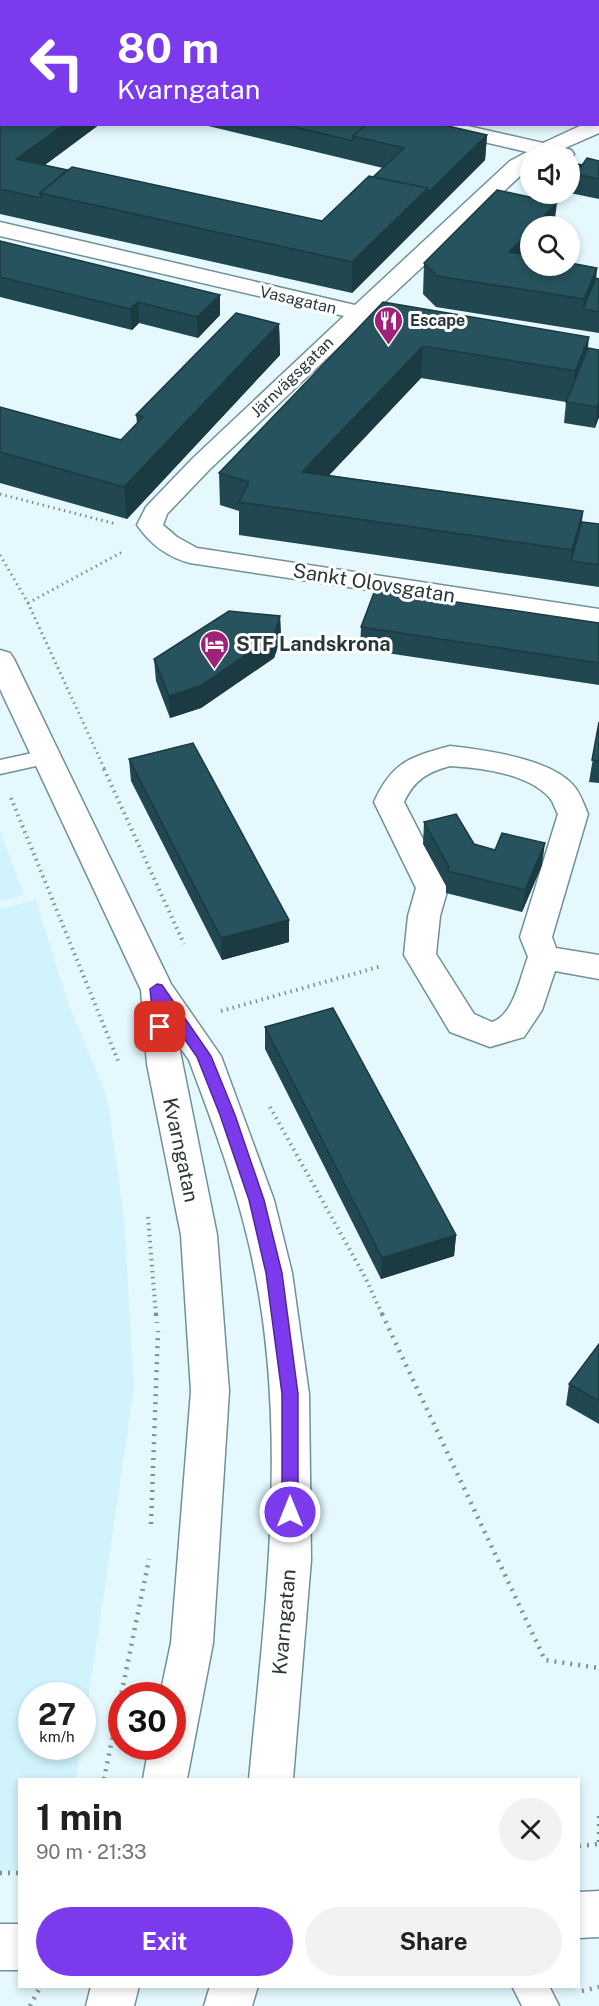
<!DOCTYPE html>
<html lang="en">
<head>
<meta charset="utf-8">
<style>
  :root { --surface:#fff; --page:#f2f2f2; --text:#202124; --muted:#757577; --accent:#7c3aed }
  body { margin:0; font-family:"Public Sans",sans-serif; background:var(--page); color:var(--text); height:100vh; display:flex; flex-direction:column; font-size:22px; white-space:nowrap }
  * { box-sizing:border-box; margin:0 }
  p { font-size:20px; color:var(--muted) }
  .icon { flex:none; width:33px; height:33px; fill:none; stroke:currentColor; stroke-width:2; stroke-linecap:round; stroke-linejoin:round }
  .map { position:relative; flex:1; overflow:hidden }
  .side { position:absolute; left:18px; top:1778px; width:562px; height:210px; display:flex; flex-direction:column; background:var(--surface); border-radius:0px; box-shadow:0 3px 9px #0003 }
  .side>* { flex:none }
  .top-card { position:absolute; left:0px; top:0px; width:600px; height:126px; box-shadow:0 3px 9px #0003; background:#7c3aed; color:#fff; overflow:hidden }
  .tools { position:absolute; left:520px; top:144px; display:grid; gap:12px }
  .tools a { display:grid; place-items:center; width:60px; height:60px; border-radius:50%; background:var(--surface); box-shadow:0 3px 9px #0003; font-size:30px }
  .speed { position:absolute; left:18px; top:1682px; display:flex; gap:12px; font-size:30px; font-weight:700; text-align:center }
  .speed>* { display:grid; place-content:center; width:78px; height:78px; border-radius:50%; background:var(--surface); box-shadow:0 3px 9px #0003; line-height:1 }
  .speed small { font-size:15px; font-weight:400 }
  .speed .limit { border:9px solid #d22; background:#fff; color:#111 }
  .pin { position:absolute; display:grid; place-items:center; width:51px; height:51px; color:#fff; margin:-26px; border-radius:12px; box-shadow:0 3px 9px #0006 }
  .me { position:absolute; width:66px; margin:-33px; rotate:0deg; stroke-linejoin:round; filter:drop-shadow(0 0 4px #0008) }
  .turn { display:flex; align-items:center; gap:21px; height:126px; padding:0 18px; font-size:27px }
  .turn .icon { width:78px; height:78px; stroke-width:2.5 }
  .turn b { display:block; font-size:42px; line-height:51px }
  .round { display:grid; place-items:center; flex:none; width:63px; height:63px; border-radius:32px; background:var(--page) }
  .summary { display:flex; align-items:center; justify-content:space-between; height:102px; padding:0 18px }
  h1 { font-size:36px; font-weight:700; line-height:45px }
  .cta { display:flex; gap:12px; margin-top:auto; padding:12px 18px }
  .cta a { flex:1; height:69px; border-radius:36px; background:var(--accent); color:#fff; font-size:24px; font-weight:700; line-height:69px; text-align:center }
  .cta a+a { background:var(--page); color:var(--text) }
  .map>svg:first-child { display:block }
  .built { fill:#d1f3fc }
  .lines { fill:none; stroke-linecap:round; stroke-linejoin:round }
  .stream { fill:#47b4cb; fill-rule:evenodd }
  .service-casing { stroke:#719198; stroke-width:3 }
  .minor-casing { stroke:#719198; stroke-width:3 }
  .path-far3 { stroke:#7f9094; stroke-width:2; stroke-dasharray:1 3; stroke-linecap:butt }
  .path-far2 { stroke:#7f9094; stroke-width:3; stroke-dasharray:1.5 4; stroke-linecap:butt }
  .path-far1 { stroke:#7f9094; stroke-width:4; stroke-dasharray:1.5 4.5; stroke-linecap:butt }
  .path { stroke:#7f9094; stroke-width:4.5; stroke-dasharray:2 6; stroke-linecap:butt }
  .service { fill:#fff; fill-rule:evenodd }
  .minor { fill:#fff; fill-rule:evenodd }
  .wall { fill:#214750 }
  .shaded-wall { fill:#1b3a41 }
  .building { fill:#26535d; stroke:#1b3a41; stroke-width:1.5 }
  .route { fill:#7c3aed; stroke:#51269a; stroke-width:1.5 }
  .labels { text-anchor:middle; dominant-baseline:central; stroke-width:6; stroke-linejoin:round; paint-order:stroke }
  .far-street-label { font-size:16px; fill:#29373a; stroke:#fff }
  .far-poi-label { font-size:16px; font-weight:bold; fill:#29373a; stroke:#fff; text-anchor:start }
  .street-label { font-size:20px; fill:#29373a; stroke:#fff }
  .poi-label { font-size:20px; font-weight:bold; fill:#29373a; stroke:#fff; text-anchor:start }
</style>
</head>
<body>
<div class="map">
<svg width="599" height="2006" viewBox="0 0 599 2006">
  <rect width="100%" height="100%" fill="#e4f8fd"/>
  <path class="built" d="M0,831L24,895L0,901Z
    M36,900L68,1003L107,1097L124,1216L134,1388L83,1735L82,1695H32V1746H81L76,1779H20L19,1871H0V909Z"/>
  <g class="lines">
    <path class="stream" d="M351,0H359V2H351Z"/>
    <defs>
      <path id="service" d="M46,750L54,752L57,757L54,762L0,774V760Z
        M512,1986H549L559,2006H522Z"/>
      <path id="minor" d="M151,0H170L150,2Z
        M0,22H2V34H0Z
        M0,106H2L0,119Z
        M599,119V133L565,148L571,150L574,154L571,158L570,154H531V166L376,310L383,312L387,317L383,322L375,324L365,322L210,469L167,514L163,525L177,537L197,548L599,609V625L190,563C167,557 150,544 137,525L146,507L192,459L344,316L0,236V222L355,305L510,161L527,152L423,128L420,124H459L543,143L584,124H598Z
        M0,650L10,653L14,659L171,984L221,1056L274,1200L292,1273L309,1394L311,1560L293,1779H249C265,1611 288,1439 255,1272C241,1199 215,1129 189,1060L179,1046L217,1235L229,1391L213,1643L187,1779H143L149,1746H172V1695H160L171,1643L191,1391L181,1235L147,1064L141,990L0,689Z
        M450,746C484,750 549,758 573,785C580,792 584,805 588,814L552,937L556,948L599,955V979L555,971L542,1010L524,1037L490,1047L450,1032L404,955L408,916L416,888L374,802C392,762 410,757 450,746ZM450,766C480,768 527,773 549,797C553,801 555,809 558,814L520,937L528,957C520,977 514,1015 492,1022L474,1014L436,954L440,916L448,888L404,802C414,780 428,772 450,766Z
        M599,1891V1937L579,1938V1892Z
        M0,1924H20V1970H0Z
        M91,1986H139L134,2006H86Z
        M210,1986H258L252,2006H204Z"/>
    </defs>
    <use href="#service" class="service-casing"/>
    <use href="#minor" class="minor-casing"/>
    <path class="path-far3" d="M309,2L312,0
      M395,2L398,0
      M539,2L547,0"/>
    <path class="path-far2" d="M0,494L116,524
      M0,555L28,603L105,770
      M28,603L124,551"/>
    <path class="path-far1" d="M104,769L184,944
      M11,798L119,1063
      M221,1011L382,966
      M270,1107L365,1277L383,1316
      M148,1217L156,1316"/>
    <path class="path" d="M156,1314L157,1323
      M382,1314L545,1660L599,1668
      M151,1524L158,1331
      M104,1779L149,1559
      M599,1816V1848
      M579,1846L598,1844
      M0,1873H20
      M582,1991L599,1987
      M30,2006L39,1989"/>
    <use href="#service" class="service"/>
    <use href="#minor" class="minor"/>
  </g>
  <path class="wall" d="M0,0H123L121,2H2V9H0Z
    M0,123L2,124H100L45,165L322,221L383,168L200,124H439L487,135L485,160L352,293L0,214Z
    M599,161V199L570,193V162L582,165Z
    M531,226V266L597,268L596,278L599,279V333L436,307L423,294L424,263Z
    M0,241L220,315L198,338L139,323L132,330L0,297Z
    M383,302L588,348L599,417L595,428L564,423L566,402L421,378L329,475L583,511L582,522L599,524V587L239,535V511L220,505L219,473Z
    M279,324L280,355L127,519L0,483V407L121,440L137,423L136,415Z
    M280,616L281,638L274,658L201,708L170,718L156,681L154,659Z
    M599,623V685L360,649L361,627Z
    M599,722V783L589,782Z
    M129,759L289,920V942L222,960L131,781Z
    M424,822L474,844L542,865L522,912L446,893V886L423,844Z
    M265,1027L456,1235L454,1256L381,1279L265,1049Z
    M599,1344V1424L566,1405L569,1384Z"/>
  <path class="shaded-wall" d="M93,0H123L121,2H90Z
    M240,0H270L269,2H238Z
    M2,62V82L0,83V63Z
    M65,124H100L19,184L16,159Z
    M487,135L485,160L352,293V262L428,188Z
    M557,203L554,226H534Z
    M531,230V257L509,252Z
    M597,268L594,299L583,309L584,299Z
    M220,295V315L198,338L197,317Z
    M138,302L139,323L132,330L130,309Z
    M279,324L280,355L127,519L124,487Z
    M589,337L586,369L572,403L575,371Z
    M423,346L421,378L302,504V472Z
    M599,402V417L595,428L597,407Z
    M583,511L579,543L571,561L572,550Z
    M280,616L281,638L274,658L201,708L170,718L169,696Z
    M545,843L542,865L522,912L525,890Z
    M289,920V942L222,960L221,938Z
    M456,1235L454,1256L381,1279L382,1258Z"/>
  <path class="building" d="M41,0H93L90,2H47Z
    M173,0H240L238,2H171Z
    M0,28L2,29V62L0,63Z
    M598,44H599L598,79Z
    M2,122V124H65L16,159L67,170L40,193L41,198L0,189V123Z
    M282,124H367L353,136V141Z
    M367,124H439L487,135L428,193V188L373,177L404,148L353,136Z
    M587,158L599,161V179L576,174Z
    M570,162L582,165L576,174L575,182L570,181Z
    M72,167L322,221L369,176L428,188L352,262L40,193Z
    M497,190L557,203L534,226H531V230L509,252L531,256V266H570V263L597,268L584,299L437,276L424,263Z
    M0,241L220,295L197,317L138,302L130,309L0,277Z
    M596,278L599,279V312L583,309Z
    M383,302L589,337L575,371L423,346L302,472L583,511L572,550L239,502L249,482L219,473Z
    M236,313L279,324L124,487L0,452V407L121,440L143,417L136,415Z
    M588,348L599,350V402L597,407L566,402Z
    M582,522L599,524V565L571,561Z
    M375,590L599,623V663L361,627Z
    M229,611L280,616L274,636L200,686L169,696L154,659Z
    M599,722V761L592,760Z
    M193,743L289,920L221,938L129,759Z
    M456,814L474,844L495,850L502,833L545,843L525,890L447,871L449,867L424,822Z
    M333,1008L456,1235L382,1258L265,1027Z
    M599,1344V1401L569,1384Z"/>
  <path class="route" d="M157,984L162,985L211,1056L235,1115L264,1200L282,1273L298,1394V1512L296,1518L290,1520L284,1518L282,1512V1394L266,1273L249,1200L220,1115L197,1057L166,1012L167,1027L165,1030L160,1032L154,1027L150,989Z"/>
  <defs>
    <symbol id="restaurant-pin" viewBox="-11 -11 22 30"><path d="M0 17L-7.5 6A9.5 9.5 0 1 1 7.5 6Z" fill="#9e2278" stroke="#fff"/><path d="M-5-6h1v4h1v-4h1v4h1v-4h1v5L-1.5 .5V6h-2V.5L-5-1ZM5-6V6H3V1.5H1.5Q1.5-4 5-6Z" fill="#fff"/></symbol>
    <symbol id="hotel-pin" viewBox="-11 -11 22 30"><path d="M0 17L-7.5 6A9.5 9.5 0 1 1 7.5 6Z" fill="#9e2278" stroke="#fff"/><path d="M-6-4.5h1.5V1H6V5H4.5V3h-9V5H-6ZM-4 0a1.8 1.8 0 1 1 3.6 0ZM.5 0V-2.5h3Q6-2.5 6 0Z" fill="#fff"/></symbol>
  </defs>
  <g fill-rule="evenodd">
    <use href="#restaurant-pin" x="372" y="304" width="33" height="45"/>
    <use href="#hotel-pin" x="198" y="628" width="33" height="45"/>
  </g>
  <g class="labels">
    <g class="far-street-label">
      <text transform="translate(298 300) rotate(13)">Vasagatan</text>
      <text transform="translate(292 377) rotate(-44)">Järnvägsgatan</text>
    </g>
    <g class="far-poi-label">
      <text x="410" y="320">Escape</text>
    </g>
    <g class="street-label">
      <text transform="translate(374 583) rotate(9)">Sankt Olovsgatan</text>
      <text transform="translate(181 1150) rotate(78)">Kvarngatan</text>
      <text transform="translate(284 1622) rotate(-85)">Kvarngatan</text>
    </g>
    <g class="poi-label">
      <text x="236" y="644">STF Landskrona</text>
    </g>
  </g>
</svg>
<div class="tools">
<a><svg class="icon" aria-label="sound" viewBox="0 0 24 24"><path d="M4 9h4l5-4v14l-5-4H4zM17 9q2 3 0 6"/></svg></a>
<a><svg class="icon" aria-label="search" viewBox="0 0 24 24"><circle cx="10" cy="10" r="6"/><path d="M15 15l6 6"/></svg></a>
</div>
<div class="speed"><div>27<small>km/h</small></div><div class="limit">30</div></div>
<div class="pin" style="left:160px;top:1027px;background:#d93025"><svg class="icon" aria-label="arrive" viewBox="0 0 24 24"><path d="M6 21V4h12l-3 4 3 4H6"/></svg></div>
<svg class="me" style="left:290px;top:1512px" viewBox="-20 -20 40 40"><circle r="17" fill="#7c3aed" stroke="#fff" stroke-width="3"/><path d="M0-11L8 9 0 5-8 9z" fill="#fff"/></svg>
<div class="top-card">
<div class="turn"><svg class="icon" aria-label="left" viewBox="0 0 24 24"><path d="M17 20v-9H6M10 6l-5 5 5 5"/></svg><div><b>80 m</b>Kvarngatan</div></div>
</div>
<section class="side">
<div class="summary"><div><h1>1 min</h1><p>90 m · 21:33</p></div><a class="round"><svg class="icon" aria-label="close" viewBox="0 0 24 24"><path d="M6 6l12 12M18 6L6 18"/></svg></a></div>
<div class="cta"><a>Exit</a><a>Share</a></div>
</section>
</div>
</body>
</html>
